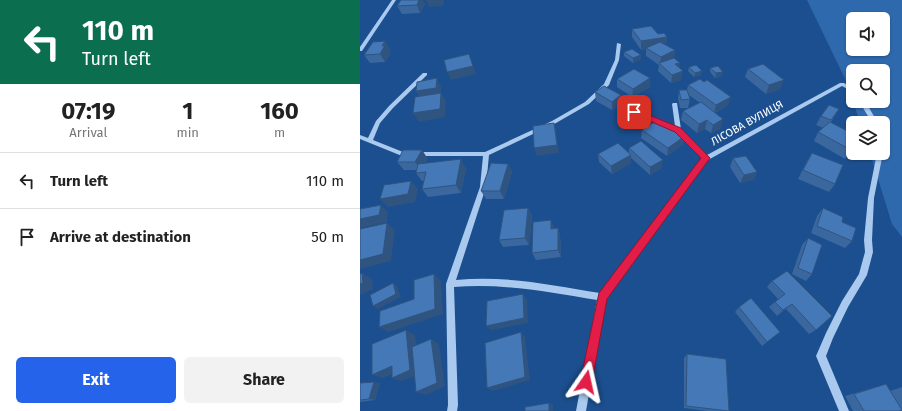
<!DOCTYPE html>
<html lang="en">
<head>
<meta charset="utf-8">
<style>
  :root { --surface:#fff; --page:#f2f2f2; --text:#222; --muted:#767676; --line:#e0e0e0; --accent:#2563eb }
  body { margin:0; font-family:"Fira Sans",sans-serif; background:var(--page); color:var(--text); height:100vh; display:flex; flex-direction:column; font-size:15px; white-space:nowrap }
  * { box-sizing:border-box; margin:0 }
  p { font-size:13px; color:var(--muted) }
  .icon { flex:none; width:22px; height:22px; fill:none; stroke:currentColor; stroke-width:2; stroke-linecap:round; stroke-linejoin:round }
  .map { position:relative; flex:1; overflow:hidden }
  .drawer { display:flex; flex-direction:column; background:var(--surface); width:360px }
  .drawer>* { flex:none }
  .hud { background:#0b6e4f; color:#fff; overflow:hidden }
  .fabs { position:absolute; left:486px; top:12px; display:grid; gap:8px }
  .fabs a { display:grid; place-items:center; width:44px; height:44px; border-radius:6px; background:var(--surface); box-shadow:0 1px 3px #0004; font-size:20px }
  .pin { position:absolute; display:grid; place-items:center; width:34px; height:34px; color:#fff; margin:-17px; border-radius:8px; box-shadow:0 2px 6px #0006 }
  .me { position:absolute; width:44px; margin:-22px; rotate:11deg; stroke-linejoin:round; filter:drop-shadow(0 0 3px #0008) }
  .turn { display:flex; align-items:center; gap:14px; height:84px; padding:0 16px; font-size:18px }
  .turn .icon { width:52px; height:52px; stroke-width:2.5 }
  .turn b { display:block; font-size:28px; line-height:34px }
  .eta { display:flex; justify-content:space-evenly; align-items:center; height:68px; text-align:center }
  .eta b { font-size:24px; font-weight:700; line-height:28px }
  .button { display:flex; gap:8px; margin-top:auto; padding:8px 16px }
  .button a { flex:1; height:46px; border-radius:6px; background:var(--accent); color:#fff; font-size:16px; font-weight:700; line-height:46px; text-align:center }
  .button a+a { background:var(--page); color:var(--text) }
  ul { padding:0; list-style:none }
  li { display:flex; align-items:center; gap:12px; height:56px; padding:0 16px; border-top:1px solid var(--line) }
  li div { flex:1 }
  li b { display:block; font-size:15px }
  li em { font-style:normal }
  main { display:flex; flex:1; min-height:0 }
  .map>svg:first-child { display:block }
  .green { fill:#2e69ad; fill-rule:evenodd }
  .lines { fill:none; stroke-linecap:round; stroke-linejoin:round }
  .minor { fill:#a9c9ee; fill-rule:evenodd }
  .wall { fill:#3a679d }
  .shaded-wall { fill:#305480 }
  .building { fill:#4478b7; stroke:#305480 }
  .route { fill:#e11d48; stroke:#92132f }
  .labels { text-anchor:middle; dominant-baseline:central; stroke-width:3; stroke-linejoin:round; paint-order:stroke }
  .street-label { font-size:11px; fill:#fff; stroke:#1b4f8f }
</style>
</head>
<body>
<main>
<section class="drawer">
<div class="hud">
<div class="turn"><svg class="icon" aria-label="left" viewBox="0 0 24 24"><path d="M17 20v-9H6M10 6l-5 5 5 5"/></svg><div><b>110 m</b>Turn left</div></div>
</div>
<div class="eta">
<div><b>07:19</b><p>Arrival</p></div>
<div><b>1</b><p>min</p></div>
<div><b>160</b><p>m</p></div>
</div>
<ul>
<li><svg class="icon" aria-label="left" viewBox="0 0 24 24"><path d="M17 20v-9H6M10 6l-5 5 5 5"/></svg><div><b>Turn left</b></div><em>110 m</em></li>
<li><svg class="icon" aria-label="arrive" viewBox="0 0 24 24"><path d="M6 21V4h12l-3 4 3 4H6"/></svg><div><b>Arrive at destination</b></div><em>50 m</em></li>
</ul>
<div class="button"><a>Exit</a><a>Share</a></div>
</section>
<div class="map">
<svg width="542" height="411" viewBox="0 0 542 411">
  <rect width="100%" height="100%" fill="#1b4f8f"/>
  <path class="green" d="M447,0H542V237L532,224L510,153H523V123H500L493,101H523V71H493V100L489,87ZM493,19H523V49H493Z"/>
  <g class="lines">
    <path class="minor" d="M32,0H36L2,51H0V47Z
      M257,43L261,44L259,60L249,85L229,104L196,123L129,155L126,187L96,280C144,275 192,285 240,293L342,158L316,131L272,113V111H276L315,126L312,104L313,103H317L321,129L347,155L480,83H484L493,88V92L482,86L348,160L246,299L226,411H216L237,300C190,292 143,283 94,287L98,405L97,411H87L88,405L86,284L120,187L123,156H42L0,139V135L8,138L16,121L29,106L63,73H67V75L33,108L20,123L13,140L43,152H125L192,121L225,102L244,84L255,60Z
      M499,101H505L518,123H512Z
      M517,153H523L514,198L512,240L513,252L507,275L488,307L473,338L466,356L489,411H479L456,356L466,333L482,301L499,274L505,252L504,240L508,198Z"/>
  </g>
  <path class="wall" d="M65,4L60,13L42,14L37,6Z
    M272,29L307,37L306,45L315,50L314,58L319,68L321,80L311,83L298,71L299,65L286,56V49L281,50L272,37Z
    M25,41L30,50L29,51L30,54L25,62L10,63L4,55Z
    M264,52L281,55V59L273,63L264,56Z
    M329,67L341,75L334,77L328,71Z
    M350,68L362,76L355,78L350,72Z
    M388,69L420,89L406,94L385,77Z
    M257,79L290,87L272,97L257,87Z
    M328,85L368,105L355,113L361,128L351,133L345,129L337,133L321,120L323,111L340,103L329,95L330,99L328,108H320L318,98L319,90H327Z
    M235,92L261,104L252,110L236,101Z
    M479,109L471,122L493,151L485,159L454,141L458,132L463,128L456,125L461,116Z
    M282,130L323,144L307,156L281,138Z
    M269,148L302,168L290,175L271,158V163L252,174L239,162L238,154L269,153Z
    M62,150L67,158L65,164L106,168L101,193L68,197L62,189L64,181H62L56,173V170H44L37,162Z
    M452,153L475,184L469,192L438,179L447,161Z
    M373,158L397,172L393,180L380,183L370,167Z
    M148,164L152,172L144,199H126L121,191Z
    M168,208L172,216L169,245L143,247L139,240Z
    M463,208L482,222L492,241L485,248L451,233L457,216Z
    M194,227V229L198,228L200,235L201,257L176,260L172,253Z
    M448,238L452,274L446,281L432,274L442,245Z
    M427,271L456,330L449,334L426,309L417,316L409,307L418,299L407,287L412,281Z
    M379,307L420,332L402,346L375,312Z
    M327,354L369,411H348L324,408V358Z
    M0,383H20L15,400L0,402Z
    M526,384L530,391L542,387V411H493L485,396Z"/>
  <path class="shaded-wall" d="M59,0H63L65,4L60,13L57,5Z
    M66,0H84V2L83,6L69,7Z
    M307,37L306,45L281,50V41Z
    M25,41L30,50L29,51L30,54L25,62L20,54L22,46Z
    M315,50L314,59L300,64L301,57Z
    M109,54L116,74L91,80L87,72Z
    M281,55V59L273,63V58Z
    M320,63L319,71L315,64Z
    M323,71L321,80L311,83L312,75Z
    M342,71L341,75L334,77L335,73Z
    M363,72L362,76L355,78L356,73Z
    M77,78L81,87V93L86,101L85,117L59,122L53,113L61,100L56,91Z
    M290,78V87L272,97L273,89Z
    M424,80L420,89L406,94L409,85Z
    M261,95V104L252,110V102Z
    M371,97L368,105L354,113L356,105Z
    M363,119L361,128L351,133L353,125Z
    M347,120L345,129L337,133L339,124Z
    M194,123L196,132L199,153L177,156L174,148Z
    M325,136L323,144L307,156L308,148Z
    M493,149V151L485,159L491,150Z
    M62,150L67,158L62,170L55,162Z
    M271,155V163L252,174L251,166Z
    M101,159L106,168L101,193L96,185Z
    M303,160L302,168L290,175V167Z
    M148,164L152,172L144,199L140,191Z
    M397,172L393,180L380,183L384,175Z
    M51,181L58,189L55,202L28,207L20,199Z
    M21,205L28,212L27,222L0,228V219Z
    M168,208L172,216L169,245L165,238Z
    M191,220L194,227V236L191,229Z
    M27,223L35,230L31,261L0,269V260Z
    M198,228L200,235L201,257L198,250Z
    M2,273L12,279L13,289L0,295V284Z
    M74,274L81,281L83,314L29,332L19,327L75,309Z
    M33,283L37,286L41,297L18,309L13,306Z
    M163,294L167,300L168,323L131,330L126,326Z
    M432,304L426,309L417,316L423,310Z
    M46,330L55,335L59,374L42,381L32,378Z
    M161,332L165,337L170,380L133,391L127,388Z
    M71,339L79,344L85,386L66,395L56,392Z
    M32,366L42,370L23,378L12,375Z
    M14,382L20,383L15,400L9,399Z
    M189,403L193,405V411H189Z"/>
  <path class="building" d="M41,0H59L57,5L37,6Z
    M291,26L298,34L304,33L307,37L281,41L272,29Z
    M25,41L22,46L25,45L20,54L4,55L13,42Z
    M300,42L315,50L301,57L286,48Z
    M272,49L281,55L273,58L264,52Z
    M109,54L113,66L87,72L84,60Z
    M314,58L320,63L315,64L323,71L312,75L299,63Z
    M403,64L424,80L409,85L388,69Z
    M336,65L342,71L335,73L329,67Z
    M358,66L363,72L356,73L350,68Z
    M274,69L290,78L273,89L257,79Z
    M77,78L76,88L56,91L57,82Z
    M340,79L344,82L347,80L371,97L356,105L328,85Z
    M244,86L261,95L252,102L235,92Z
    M319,90H327L330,99L321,100Z
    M81,93L80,109L53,113L55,97Z
    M341,102L363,119L353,125L347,120L339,124L323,111Z
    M469,105L479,109L471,120L461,116Z
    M299,119L325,136L308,148L282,130Z
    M470,122L493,134V149L491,150L458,132Z
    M194,123L197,145L174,148L173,126Z
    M281,141L303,160L290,167L269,148Z
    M258,143L271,155L251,166L238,154Z
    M43,150H62L55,162H37Z
    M452,153L483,165L475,184L443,170Z
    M386,156L397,172L384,175L373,158Z
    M101,159L96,185L62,189L66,172L56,173L58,164Z
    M131,163L148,164L140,191H121Z
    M51,181L48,194L20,199L24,185Z
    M21,205L19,215L0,219V209Z
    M168,208L165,238L139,240L144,210Z
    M463,208L483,217L482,222L496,228L492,241L457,226Z
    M191,220V229L198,228V250L172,253L173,222Z
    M27,223L23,254L0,260V229Z
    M448,238L462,245L452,274L438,268Z
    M427,271L472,316L456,330L432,304L423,310L415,302L425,294L412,281Z
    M2,273L3,283L0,284V274Z
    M74,274L75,309L19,327L20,311L54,299V280Z
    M33,283L36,294L13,306L10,295Z
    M163,294L164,318L126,326L127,301Z
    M391,298L420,332L407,342L379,307Z
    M46,330L50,370L32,378V366L12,375V344Z
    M161,332L165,377L127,388L125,343Z
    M71,339L77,383L56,392L52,347Z
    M327,354L366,359L369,411L326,406Z
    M14,382L9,399L0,400V383Z
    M526,384L542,410L539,411H504L494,394Z
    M189,403V411H165V407Z"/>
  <path class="route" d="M274,109L321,128L350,158L247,299L232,382L230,387L226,389L222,387L220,382L239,293L341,158L315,132L271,113V110Z"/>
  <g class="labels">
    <g class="street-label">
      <text transform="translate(387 123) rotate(-29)">ЛІСОВА ВУЛИЦЯ</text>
    </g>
  </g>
</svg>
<div class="fabs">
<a><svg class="icon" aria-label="sound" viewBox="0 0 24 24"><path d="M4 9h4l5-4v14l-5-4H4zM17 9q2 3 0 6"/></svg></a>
<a><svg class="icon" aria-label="search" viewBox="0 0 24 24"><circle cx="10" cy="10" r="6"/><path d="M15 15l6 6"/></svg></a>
<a><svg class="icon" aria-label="layers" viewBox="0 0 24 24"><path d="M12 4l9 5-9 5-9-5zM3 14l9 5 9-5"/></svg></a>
</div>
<div class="pin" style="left:274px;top:112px;background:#d93025"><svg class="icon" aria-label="arrive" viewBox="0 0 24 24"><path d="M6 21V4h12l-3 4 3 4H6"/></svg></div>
<svg class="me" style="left:226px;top:382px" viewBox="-20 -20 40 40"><path d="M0-17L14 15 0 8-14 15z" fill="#e11d48" stroke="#fff" stroke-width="4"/></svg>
</div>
</main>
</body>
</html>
